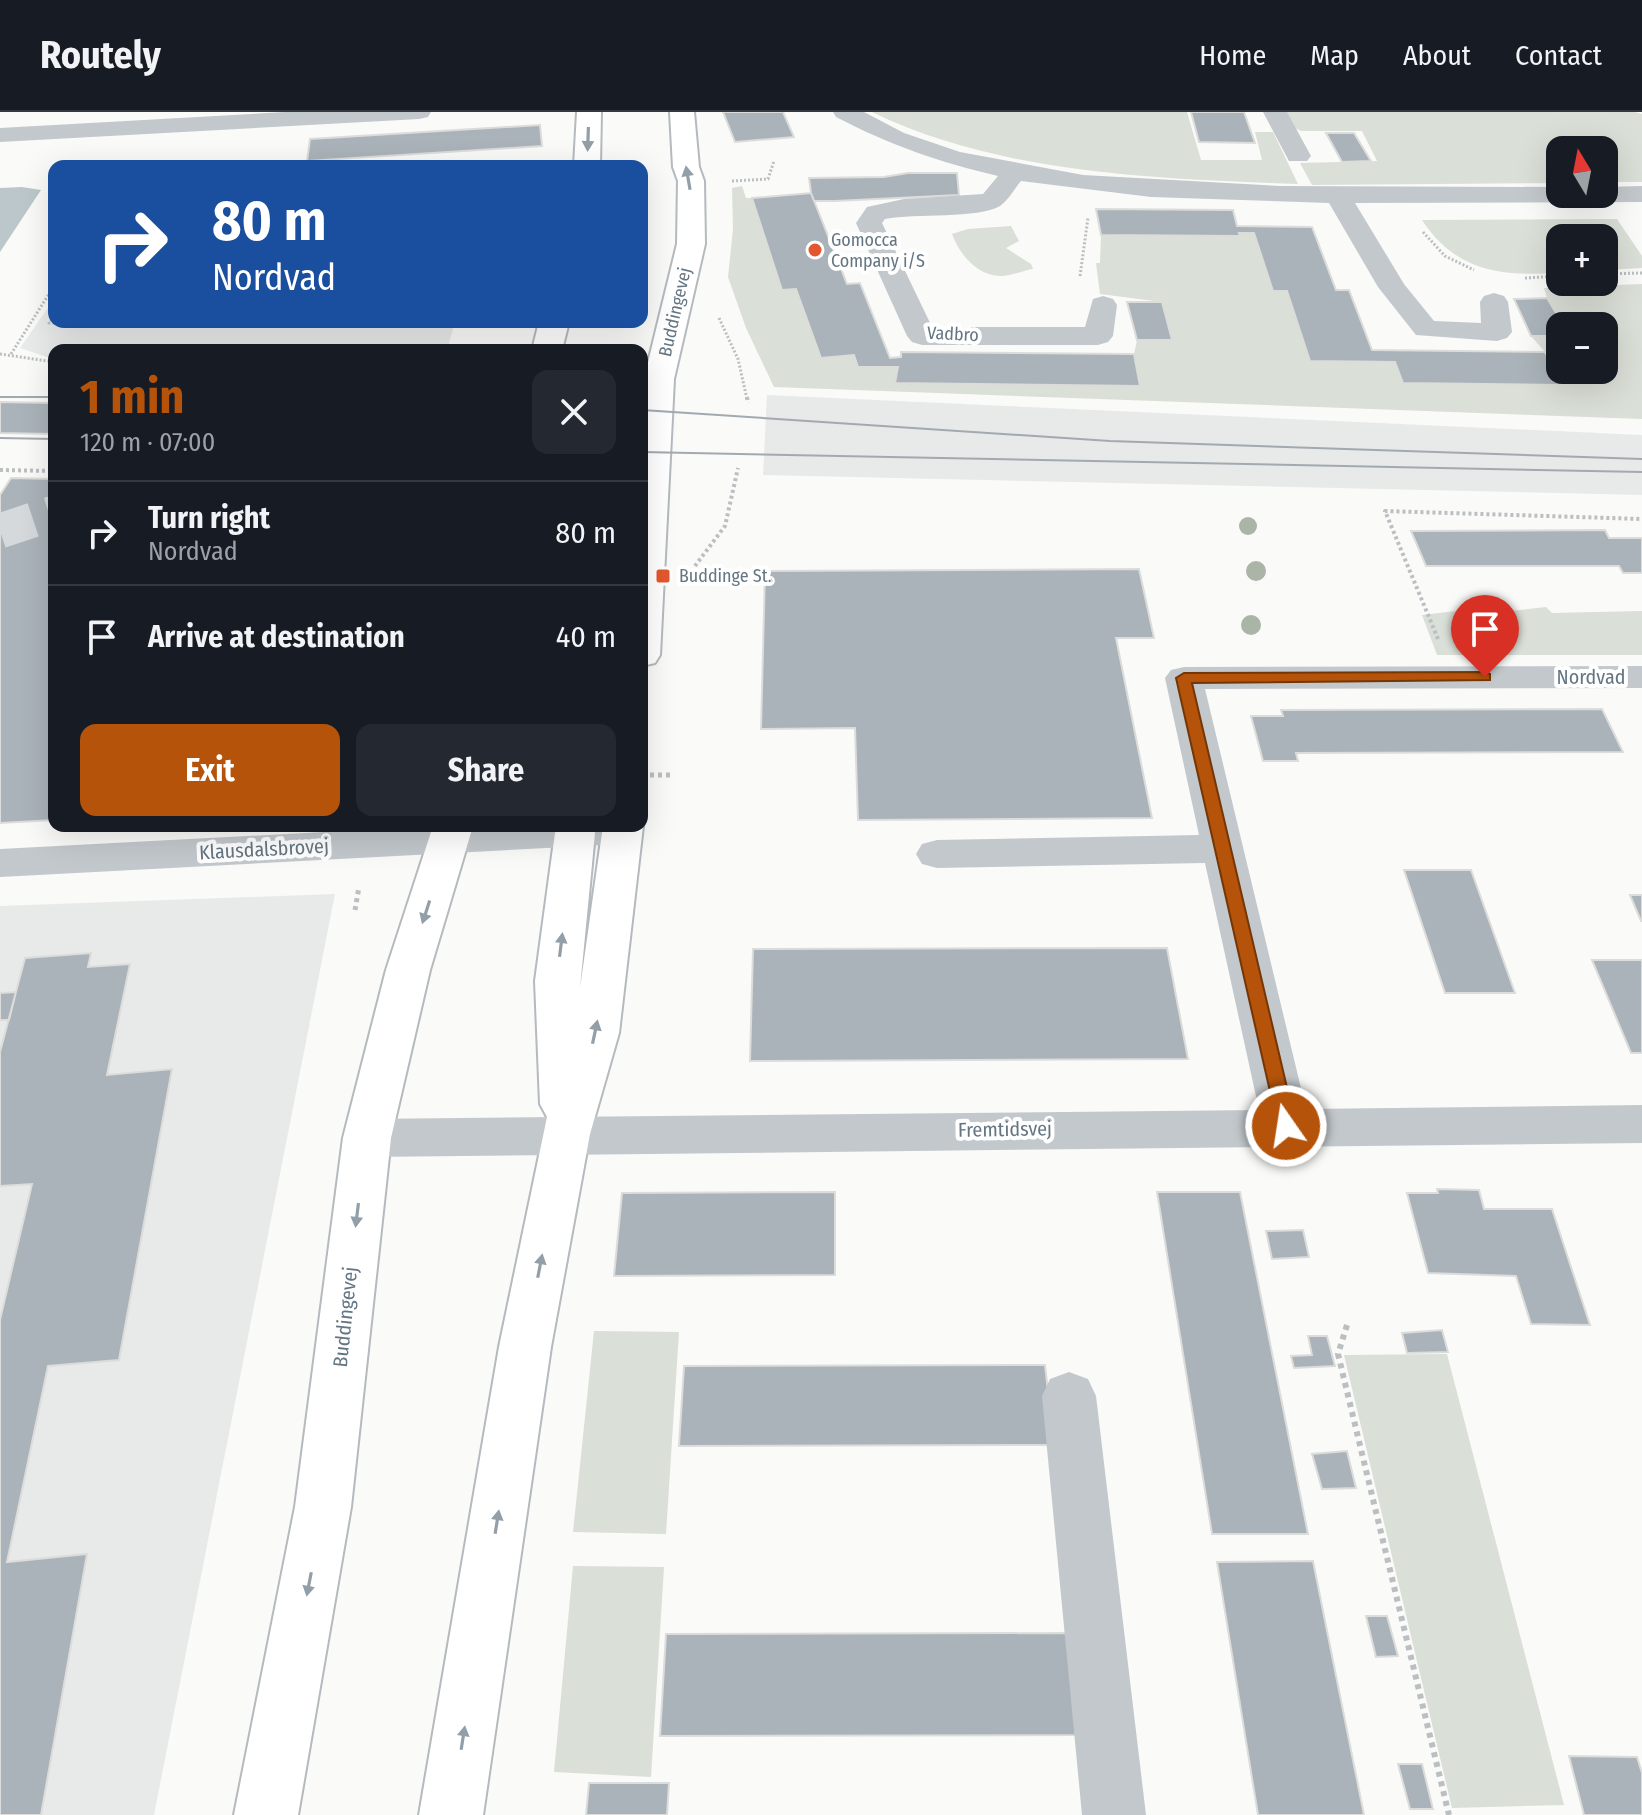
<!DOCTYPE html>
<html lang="en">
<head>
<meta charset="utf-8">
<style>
  :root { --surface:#171b24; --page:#242831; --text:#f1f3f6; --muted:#9ea1a6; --line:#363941; --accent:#b45309 }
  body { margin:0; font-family:"Fira Sans Condensed",sans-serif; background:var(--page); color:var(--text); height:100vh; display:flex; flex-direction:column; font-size:30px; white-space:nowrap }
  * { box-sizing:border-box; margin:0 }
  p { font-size:26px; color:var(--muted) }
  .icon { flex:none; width:44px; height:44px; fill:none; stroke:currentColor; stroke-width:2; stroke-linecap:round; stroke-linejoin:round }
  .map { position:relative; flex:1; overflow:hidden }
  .side { position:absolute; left:48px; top:232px; width:600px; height:488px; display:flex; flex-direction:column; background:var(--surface); border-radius:16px; box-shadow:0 8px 32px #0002 }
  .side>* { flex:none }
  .guide { position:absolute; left:48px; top:48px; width:600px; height:168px; border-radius:16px; box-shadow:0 8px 32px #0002; background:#1a4fa0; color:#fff; overflow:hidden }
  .needle { width:52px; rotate:350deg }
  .fabs { position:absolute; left:1546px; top:24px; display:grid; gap:16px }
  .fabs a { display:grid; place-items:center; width:72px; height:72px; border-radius:16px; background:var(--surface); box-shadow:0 8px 32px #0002; font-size:40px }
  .pin { position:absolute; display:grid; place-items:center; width:68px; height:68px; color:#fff; margin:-82px -34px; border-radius:50% 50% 50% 0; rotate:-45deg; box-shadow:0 0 8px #0007 }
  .pin .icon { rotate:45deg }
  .me { position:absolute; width:88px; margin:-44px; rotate:347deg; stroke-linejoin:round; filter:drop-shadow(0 0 6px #0008) }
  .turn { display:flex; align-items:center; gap:28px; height:168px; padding:0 32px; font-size:36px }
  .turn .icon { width:104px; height:104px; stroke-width:2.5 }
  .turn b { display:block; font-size:56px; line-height:68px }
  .round { display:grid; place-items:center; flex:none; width:84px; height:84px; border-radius:16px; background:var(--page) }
  .summary { display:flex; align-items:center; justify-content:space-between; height:136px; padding:0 32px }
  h1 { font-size:48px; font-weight:700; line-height:60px; color:var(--accent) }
  .action { display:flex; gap:16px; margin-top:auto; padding:16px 32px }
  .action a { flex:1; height:92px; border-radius:16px; background:var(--accent); color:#fff; font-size:32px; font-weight:700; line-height:92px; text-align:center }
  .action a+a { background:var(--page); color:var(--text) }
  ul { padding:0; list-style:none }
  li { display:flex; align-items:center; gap:24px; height:104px; padding:0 32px; border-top:2px solid var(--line) }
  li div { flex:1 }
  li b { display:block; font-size:30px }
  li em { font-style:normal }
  header { display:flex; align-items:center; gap:48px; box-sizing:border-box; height:112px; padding:0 40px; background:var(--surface); border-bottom:2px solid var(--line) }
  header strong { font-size:38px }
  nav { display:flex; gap:44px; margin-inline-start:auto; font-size:28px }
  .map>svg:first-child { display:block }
  .built { fill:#e8e9e9 }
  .green { fill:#dadfd7 }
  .water { fill:#bbc7cb }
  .building { fill:#aab3b9; stroke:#dcdcda; stroke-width:2 }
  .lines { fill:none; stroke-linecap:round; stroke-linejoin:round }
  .minor-tunnel { stroke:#d5d9db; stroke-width:35; stroke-dasharray:35 17; stroke-linecap:butt }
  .major-casing { stroke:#b5babe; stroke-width:4 }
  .path-far3 { stroke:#bbbfc2; stroke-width:3; stroke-dasharray:2 2; stroke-linecap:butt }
  .path-far2 { stroke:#bbbfc2; stroke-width:4; stroke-dasharray:3 3; stroke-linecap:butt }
  .path-far1 { stroke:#bbbfc2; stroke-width:5; stroke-dasharray:4 4; stroke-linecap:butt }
  .path { stroke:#bbbfc2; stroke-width:6; stroke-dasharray:5 5; stroke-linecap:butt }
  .minor { fill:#c3c8cc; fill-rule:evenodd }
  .major { fill:#fff; fill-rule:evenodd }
  .tram { stroke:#a2aab0; stroke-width:2 }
  .tree { fill:#aab4a7 }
  .oneway { fill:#939fa8 }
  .route { fill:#b45309; stroke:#753606; stroke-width:2 }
  .poi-dot { fill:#e4572e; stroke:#fff; stroke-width:3 }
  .labels { text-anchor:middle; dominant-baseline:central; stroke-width:8; stroke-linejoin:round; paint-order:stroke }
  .far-poi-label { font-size:18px; fill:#657683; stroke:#fff; text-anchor:start }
  .far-street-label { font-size:18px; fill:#657683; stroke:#fff }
  .street-label { font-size:20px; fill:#657683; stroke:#fff }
</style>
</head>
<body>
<header>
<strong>Routely</strong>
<nav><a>Home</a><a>Map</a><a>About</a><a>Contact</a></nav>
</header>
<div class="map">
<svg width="1642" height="1703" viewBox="0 0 1642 1703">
  <rect width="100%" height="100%" fill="#fafaf8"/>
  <path class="built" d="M54,187V210H455L447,238H54L53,247L20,236Z
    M767,283L1642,323V383L763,363Z
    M335,782L154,1703H0V794Z"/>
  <path class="green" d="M872,0H1187L1201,48H1262L1255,20H1273L1298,72C1159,67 999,62 872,0Z
    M1285,0H1635L1642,2V70H1604V38H1560V71L1312,73L1300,51L1377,49L1362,19H1301L1293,15Z
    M742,74L746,86H752L782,177H796L822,246L854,243L859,255H898L896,271L1139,274L1134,242L1137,228L1172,227L1162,190L1100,182L1096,151H1100L1101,123L1240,124L1239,121H1254L1273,179H1287L1310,249L1395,250L1404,271L1562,273L1545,240L1531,224H1560V258H1604V214H1564L1547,186L1544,176L1642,172V307L774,275L746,216L728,165L733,117L732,76Z
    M1617,107L1642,144V156L1604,158V126H1560V161C1502,164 1457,161 1422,108Z
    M1011,114L1019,129L1006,136L1031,152L1033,157C1024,158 1017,162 1009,163C981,169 960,144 952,122L968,117Z
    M1498,494L1503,500L1546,495L1552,501L1642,499V543H1437L1422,503Z
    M594,1219L679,1220L666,1422L573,1420Z
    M1447,1242L1564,1693L1452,1696L1344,1243Z
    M573,1454L664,1455L651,1665L554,1660Z"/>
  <path class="water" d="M22,75L41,78L0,140V76Z"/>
  <path class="building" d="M723,0H783L794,25L735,30Z
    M1191,0H1244L1255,31L1199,30Z
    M540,13L542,34L307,49L310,27Z
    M1326,21H1354L1371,49L1342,50Z
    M908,61H957L959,83L835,89H814L811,81L809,66L884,65Z
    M811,81L847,172L860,171L890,246L901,245V240L1134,242L1140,274L895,271L898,255H858L854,243L821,246L796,177L782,178L752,86Z
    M1096,97L1233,98L1237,114L1312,115L1336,178H1349L1372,238L1545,240L1562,273L1403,271L1395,250L1310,249L1287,179H1273L1254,121H1239L1240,124L1101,123Z
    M1547,186L1564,214H1560V224H1531L1514,187Z
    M1127,190H1162L1172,228H1137Z
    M0,290L54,291V322L0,321Z
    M11,366L54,367V708L0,711V383Z
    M1605,418L1609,426H1642V461H1623L1619,454H1426L1411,419Z
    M1139,457L1154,526H1116L1152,706L858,708L855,616L761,617L765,459Z
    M1602,597L1623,640L1296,641L1298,649H1263L1251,604H1283L1281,598Z
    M1404,758H1471L1515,881H1445Z
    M1630,783H1642V809H1641Z
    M1167,836L1188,947L750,949L753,837Z
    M91,841L88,855L130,852L107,963L172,957L119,1248L48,1254L7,1450L87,1442L41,1703H0V1208L32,1072L0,1074V940L25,846Z
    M1592,848H1642V941H1631Z
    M16,880L9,908H0V881Z
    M1437,1077L1479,1078L1484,1097H1552L1590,1213L1531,1212L1516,1164L1428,1161L1407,1081H1438Z
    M835,1080V1163L614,1164L622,1081Z
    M1157,1080H1240L1308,1422H1212Z
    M1303,1118L1309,1145L1272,1147L1266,1119Z
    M1442,1218L1448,1240L1407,1241L1402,1221Z
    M1308,1224H1327L1335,1254L1294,1256L1291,1244L1312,1243Z
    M1045,1253L1054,1333L679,1334L684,1254Z
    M1347,1339L1356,1376L1322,1377L1312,1342Z
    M1313,1449L1364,1703H1258L1217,1450Z
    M1366,1504H1387L1398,1544L1376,1545Z
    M1067,1521L1077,1623L660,1624L666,1522Z
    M1569,1644L1637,1645L1642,1661V1703H1584Z
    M1398,1652H1422L1433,1697H1410Z
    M589,1671H669L667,1703H586Z"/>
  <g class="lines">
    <path class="minor-tunnel" d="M0,419L54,401"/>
    <defs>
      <path id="major" d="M577,0H601L600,54H574Z
        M670,0H694L699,55L704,69L705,132L674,267L660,543L655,551L642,554L644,267L677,132L678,69L673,55Z
        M539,210H569L562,238H532Z
        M642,712L643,714L619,921L590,1022L551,1235L483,1703H419L499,1235L547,1005L540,992L535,869L555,721L559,714H591L595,721L580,876L603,714Z
        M433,714H473L430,858L391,1026L351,1395L298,1703H234L295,1395L343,1026L386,858Z"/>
    </defs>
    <use href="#major" class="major-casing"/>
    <path class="path-far3" d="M732,69L768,67L774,49
      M1423,120L1445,144L1474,158
      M1604,162L1642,161
      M1080,164L1088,106
      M1525,166L1560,164
      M54,204L49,211L104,212
      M719,206L738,247L747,287
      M0,242L54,250
      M11,242L54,174"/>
    <path class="path-far2" d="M747,285L748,291
      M0,358L54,359
      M695,454L725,414L738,356
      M1438,527L1385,399L1642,407"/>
    <path class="path-far1" d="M642,663H671
      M355,798L359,775"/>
    <path class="path" d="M1347,1213L1338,1242L1449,1703"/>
    <path class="minor" d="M285,0H431L428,5L419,7L0,30V16Z
      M833,0H864L904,21L960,40L1083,63L1280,74L1560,75V82H1604V75L1642,74V90L1355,91L1404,172L1434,209L1481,211L1480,190L1484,184L1494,181L1504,184L1508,190L1512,220L1507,226L1497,229L1416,223L1378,175L1329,91L1151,85L1021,69C1015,76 1008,89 1000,94C978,107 915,101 885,107L882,111L932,215H1085L1093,187L1103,184L1113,187L1117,193L1113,224L1108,230L1098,233H922L912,230L907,224L856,111L867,95L904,87L983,82L998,64C938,50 890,33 836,5Z
      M1263,0H1287L1311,44L1307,49H1289Z
      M1642,554V576L1205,577L1306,997L1642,993V1031L367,1045L350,1039L343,1026L350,1013L367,1007L1259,998L1205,751L937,756L922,752L916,742L922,732L937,728L1199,723L1165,566L1171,558L1184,555Z
      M437,714H641L643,718L637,728L623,732L0,765V737Z
      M1069,1260L1088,1267L1096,1284L1146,1703H1082L1042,1284L1050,1267Z"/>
    <use href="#major" class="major"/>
    <path class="tram" d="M0,285H54
      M642,298L1110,329L1642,347
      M0,326L54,327
      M642,340L1642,360"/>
  </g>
  <g class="tree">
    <circle cx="1248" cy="414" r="9"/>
    <circle cx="1256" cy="459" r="10"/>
    <circle cx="1251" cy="513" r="10"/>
  </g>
  <defs><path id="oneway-solid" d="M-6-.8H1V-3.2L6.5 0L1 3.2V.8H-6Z" transform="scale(2)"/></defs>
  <g class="oneway">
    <use href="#oneway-solid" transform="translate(588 27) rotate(92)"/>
    <use href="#oneway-solid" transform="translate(688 66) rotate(-100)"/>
    <use href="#oneway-solid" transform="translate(426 800) rotate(108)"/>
    <use href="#oneway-solid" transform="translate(561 833) rotate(-83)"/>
    <use href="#oneway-solid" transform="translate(595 920) rotate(-78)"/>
    <use href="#oneway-solid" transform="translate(357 1103) rotate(97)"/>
    <use href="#oneway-solid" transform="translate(540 1154) rotate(-79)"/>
    <use href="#oneway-solid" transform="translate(497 1410) rotate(-81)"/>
    <use href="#oneway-solid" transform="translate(309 1472) rotate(101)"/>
    <use href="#oneway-solid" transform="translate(463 1626) rotate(-81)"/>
  </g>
  <path class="route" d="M1485,560L1490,562V568L1192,571L1296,1014L1293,1019H1279L1176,566L1184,561Z"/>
  <g class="poi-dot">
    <circle cx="815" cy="138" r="8"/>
    <rect x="655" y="456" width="16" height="16" rx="4"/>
  </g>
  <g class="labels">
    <g class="far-poi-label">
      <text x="831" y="128">Gomocca<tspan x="831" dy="21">Company i/S</tspan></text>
      <text x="679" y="464">Buddinge St.</text>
    </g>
    <g class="far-street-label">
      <text transform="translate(675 200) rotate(-77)">Buddingevej</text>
      <text transform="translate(953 222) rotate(3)">Vadbro</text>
    </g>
    <g class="street-label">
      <text x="1591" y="565">Nordvad</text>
      <text transform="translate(264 737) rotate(-3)">Klausdalsbrovej</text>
      <text transform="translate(1005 1017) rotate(-1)">Fremtidsvej</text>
      <text transform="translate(345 1205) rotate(-84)">Buddingevej</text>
    </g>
  </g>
</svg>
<div class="fabs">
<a><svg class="needle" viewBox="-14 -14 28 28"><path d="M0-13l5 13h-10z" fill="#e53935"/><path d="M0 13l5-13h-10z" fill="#9ea1a6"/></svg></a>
<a>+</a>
<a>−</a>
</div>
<div class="pin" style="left:1485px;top:565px;background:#d93025"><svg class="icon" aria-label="arrive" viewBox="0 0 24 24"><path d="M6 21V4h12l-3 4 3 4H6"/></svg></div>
<svg class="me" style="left:1286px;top:1014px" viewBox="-20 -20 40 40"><circle r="17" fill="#b45309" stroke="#fff" stroke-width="3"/><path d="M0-11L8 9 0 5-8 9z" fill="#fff"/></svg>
<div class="guide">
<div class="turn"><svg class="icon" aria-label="right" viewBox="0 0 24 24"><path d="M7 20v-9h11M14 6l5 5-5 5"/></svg><div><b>80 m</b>Nordvad</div></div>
</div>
<section class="side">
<div class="summary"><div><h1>1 min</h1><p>120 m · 07:00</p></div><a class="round"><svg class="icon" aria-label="close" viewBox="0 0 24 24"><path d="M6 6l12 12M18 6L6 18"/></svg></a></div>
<ul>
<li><svg class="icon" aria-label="right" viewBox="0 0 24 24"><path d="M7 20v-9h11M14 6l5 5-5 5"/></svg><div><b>Turn right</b><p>Nordvad</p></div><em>80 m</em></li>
<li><svg class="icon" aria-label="arrive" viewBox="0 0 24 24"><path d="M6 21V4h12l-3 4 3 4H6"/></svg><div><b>Arrive at destination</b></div><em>40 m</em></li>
</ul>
<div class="action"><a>Exit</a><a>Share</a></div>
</section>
</div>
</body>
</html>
